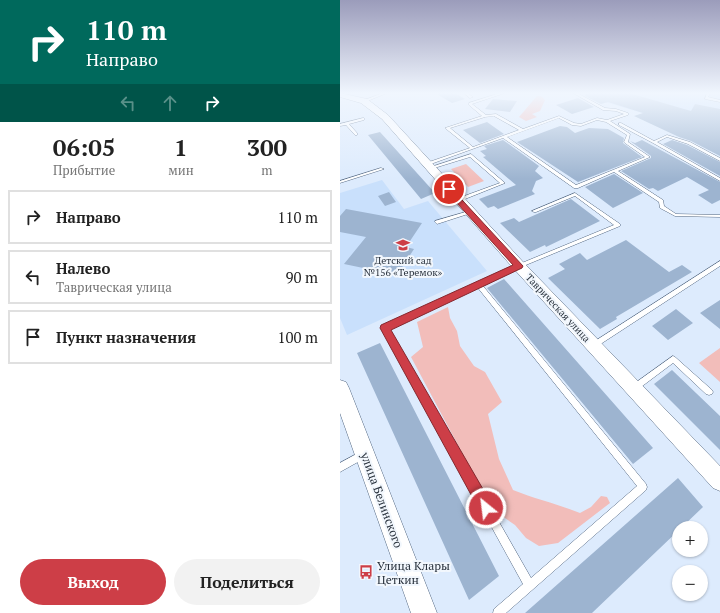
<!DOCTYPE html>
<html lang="ru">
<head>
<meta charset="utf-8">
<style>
  :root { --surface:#fff; --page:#f2f2f2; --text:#222; --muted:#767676; --line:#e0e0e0; --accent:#cd3e47 }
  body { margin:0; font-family:"PT Serif",serif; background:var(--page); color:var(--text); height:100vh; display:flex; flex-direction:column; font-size:15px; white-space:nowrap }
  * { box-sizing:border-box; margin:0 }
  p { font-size:13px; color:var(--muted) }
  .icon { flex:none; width:22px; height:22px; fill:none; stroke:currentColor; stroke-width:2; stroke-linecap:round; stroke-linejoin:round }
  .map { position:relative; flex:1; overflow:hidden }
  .panel { display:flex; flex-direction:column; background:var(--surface); width:340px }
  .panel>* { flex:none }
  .banner { background:#00695c; color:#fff; overflow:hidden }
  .fabs { position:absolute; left:332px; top:521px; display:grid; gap:8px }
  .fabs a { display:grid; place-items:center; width:36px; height:36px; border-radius:50%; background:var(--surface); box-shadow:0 1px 3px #0004; font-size:20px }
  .pin { position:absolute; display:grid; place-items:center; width:34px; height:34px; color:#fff; margin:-17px; border:2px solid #fff; border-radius:50%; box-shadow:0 1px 4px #0007 }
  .me { position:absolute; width:44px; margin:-22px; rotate:331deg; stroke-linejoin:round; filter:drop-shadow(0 0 3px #0008) }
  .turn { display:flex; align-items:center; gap:14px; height:84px; padding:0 20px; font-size:18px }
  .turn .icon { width:52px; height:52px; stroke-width:2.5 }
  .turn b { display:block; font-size:28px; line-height:34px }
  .lanes { display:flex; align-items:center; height:38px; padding:0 20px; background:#0003; justify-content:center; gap:20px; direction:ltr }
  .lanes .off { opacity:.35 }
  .eta { display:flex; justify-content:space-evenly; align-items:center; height:68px; text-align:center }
  .eta b { font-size:24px; font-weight:700; line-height:28px }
  .button { display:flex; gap:8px; margin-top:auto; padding:8px 20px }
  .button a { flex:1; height:46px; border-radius:24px; background:var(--accent); color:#fff; font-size:16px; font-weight:700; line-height:46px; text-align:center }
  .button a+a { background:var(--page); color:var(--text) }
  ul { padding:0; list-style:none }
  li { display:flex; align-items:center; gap:12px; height:54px; margin:0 8px 6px; padding:0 12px; border:2px solid var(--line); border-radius:0px }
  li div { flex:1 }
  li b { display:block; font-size:15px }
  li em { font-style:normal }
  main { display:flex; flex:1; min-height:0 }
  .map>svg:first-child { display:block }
  .built { fill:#c9e0fc }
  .green { fill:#f2bdba }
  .building { fill:#9db4d0 }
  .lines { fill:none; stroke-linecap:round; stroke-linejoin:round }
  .service-casing { stroke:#546882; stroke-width:1 }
  .tertiary-casing { stroke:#546882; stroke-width:1 }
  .service { fill:#fff; fill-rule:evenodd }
  .tertiary { fill:#fff; fill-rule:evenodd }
  .route { fill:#cd3e47; stroke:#85282e }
  .labels { text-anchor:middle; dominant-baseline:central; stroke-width:4; stroke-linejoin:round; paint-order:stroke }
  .poi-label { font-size:10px; fill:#28313c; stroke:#f2f7fd }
  .street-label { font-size:10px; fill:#28313c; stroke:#f2f7fd }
  .near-street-label { font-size:12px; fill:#28313c; stroke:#f2f7fd }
  .near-poi-label { font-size:12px; fill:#28313c; stroke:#f2f7fd; text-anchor:start }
</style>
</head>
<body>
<main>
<section class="panel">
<div class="banner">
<div class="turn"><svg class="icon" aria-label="right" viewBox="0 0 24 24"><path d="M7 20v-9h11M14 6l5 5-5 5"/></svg><div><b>110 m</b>Направо</div></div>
<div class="lanes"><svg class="icon off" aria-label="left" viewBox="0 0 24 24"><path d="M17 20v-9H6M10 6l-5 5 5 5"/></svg><svg class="icon off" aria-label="ahead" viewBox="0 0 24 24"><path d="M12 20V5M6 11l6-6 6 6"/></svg><svg class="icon" aria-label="right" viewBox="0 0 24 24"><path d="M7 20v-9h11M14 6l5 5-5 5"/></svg></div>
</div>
<div class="eta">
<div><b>06:05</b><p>Прибытие</p></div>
<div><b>1</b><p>мин</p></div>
<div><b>300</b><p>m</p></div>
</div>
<ul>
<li><svg class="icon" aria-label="right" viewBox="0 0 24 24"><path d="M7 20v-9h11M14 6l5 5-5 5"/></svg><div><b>Направо</b></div><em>110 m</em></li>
<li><svg class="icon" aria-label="left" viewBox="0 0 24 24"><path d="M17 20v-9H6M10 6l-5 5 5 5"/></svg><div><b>Налево</b><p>Таврическая улица</p></div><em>90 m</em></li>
<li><svg class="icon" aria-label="arrive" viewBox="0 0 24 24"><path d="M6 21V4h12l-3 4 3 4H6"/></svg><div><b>Пункт назначения</b></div><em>100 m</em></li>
</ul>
<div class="button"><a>Выход</a><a>Поделиться</a></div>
</section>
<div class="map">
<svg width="380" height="613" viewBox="0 0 380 613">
  <rect width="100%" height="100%" fill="#ddebfd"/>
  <path class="built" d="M241,93H380V144L302,113L251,98Z
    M42,180L64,209L88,201L147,271L7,335L0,318V193Z"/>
  <path class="green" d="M197,96H201L205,100L200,111L192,114L197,117L186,121L179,117Z
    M126,164L144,181L128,187L111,169Z
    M108,307L110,318L117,331L120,346L134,366L145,372L162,402L148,414L159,459L173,490C195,499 218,504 240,513L251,507L261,496L267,497L270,503L218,543L199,546L186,538L175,525L152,509L71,357L83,347L77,322Z
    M380,348V382L359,363Z"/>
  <path class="building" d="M95,93H115L125,99L112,103Z
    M246,93H289L351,111L355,104L380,109V156L351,141L339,137L294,116L303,113L268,102L261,104L245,96Z
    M238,98L254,107L232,114L216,105Z
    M153,99L177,101L170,112L145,109Z
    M147,122L164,134L140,143L123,130Z
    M220,126L227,127L235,133L249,128L268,129L284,138L283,143L302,157L238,182L177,142Z
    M40,132L95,193L81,199L28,135Z
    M163,140L199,166L195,171L203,178L196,181L192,191L195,194L158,209L154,206L148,208L139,199L176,185L143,157L146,156L140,151L147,149L144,146Z
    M302,140L380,182V200L372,204L358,195L369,190L347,177L318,191L313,188L309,189L281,171L311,158V156L290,141L295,143Z
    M332,140L347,145L380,162V176L323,144Z
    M274,174L303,193L273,208L245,187Z
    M49,192L56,202L45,206L38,196Z
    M231,199L260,221L206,247L205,245L190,252L160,223L174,218L179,222Z
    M6,209L82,223L66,247L74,249L57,275L4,264L26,237L0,232V216Z
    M286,240L329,272L342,265L352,272L276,317L277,319L260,329L208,278L225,269L219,264L240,253L247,260Z
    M164,279L313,448L293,464L147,288Z
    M380,300V329L360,313Z
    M336,309L353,323L328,340L312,326Z
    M40,343L159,576L129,600L17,353Z
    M332,370L380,416V450L314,384Z
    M338,478L363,507L252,613H185Z"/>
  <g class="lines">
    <defs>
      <path id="service" d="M43,93H47L25,102L22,101Z
        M124,93H127L133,97L130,98Z
        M160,93H165L132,104L146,115L156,114L183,129L219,116L234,123L241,124L257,118L267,120L284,114L276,111L263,110L233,93H237L265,108L276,109L288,113V115L270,121L290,134L288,142L310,157L278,171L323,200L324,206L336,214L380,215V217L335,216L320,208L319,202L274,172L238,188H234L163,138L88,165H86V163L130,148L105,128L142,116L129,105V103ZM154,116L179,130L133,147L110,128L145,117ZM219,118L232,125L241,126L257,120L266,122L287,135L284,142L285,143L305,157L236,185L167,137Z
        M367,93H370L368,97L380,100V102L365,99Z
        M23,118H24V120L9,124L17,133V135H15L6,125L0,126V124Z
        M279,123H281L314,141L327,135L350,142L380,158V161L348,144L327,137L317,142L380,178V181L313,143L279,125Z
        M131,154L165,183L120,201H116V199L160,183L130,157L91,169L88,168Z
        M41,168L44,169L0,183V181Z
        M235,193L280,224V226L181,267L143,286L306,484L307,487L306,490L166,613H153L154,609L183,584L42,328L43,326L177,265L274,225L235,196L196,212H194L192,211ZM138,288L297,486L191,578L49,329Z
        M129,211H131V213L97,224L95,222V221Z
        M380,261V266L256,347L254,348L252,347L251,345L252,343Z
        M333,356L335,357L372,390L373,392L372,394L369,395L366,394L333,363L297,390L294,391L291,390L290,388L291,386Z
        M22,451L25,452L26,455L25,458L0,472V463Z"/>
      <path id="tertiary" d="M0,93L27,99L48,115L184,263L380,466V491L373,488L174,269L42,119L21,103L0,97Z
        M0,380L6,382L9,388L97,613H71L0,413Z"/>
    </defs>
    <use href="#service" class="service-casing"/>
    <use href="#tertiary" class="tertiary-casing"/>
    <use href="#service" class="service"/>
    <use href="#tertiary" class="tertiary"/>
  </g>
  <linearGradient id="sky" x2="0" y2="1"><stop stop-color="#9b9cbb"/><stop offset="0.52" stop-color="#f0f6fe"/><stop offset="1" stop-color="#f0f6fe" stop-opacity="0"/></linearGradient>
  <rect width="380" height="179" fill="url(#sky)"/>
  <path class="route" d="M106,188H111L183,266L182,268L51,330L151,503L153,508L151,513L146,515L141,513L40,328L41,325L173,265L106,191Z"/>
  <defs>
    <symbol id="school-bare" viewBox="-9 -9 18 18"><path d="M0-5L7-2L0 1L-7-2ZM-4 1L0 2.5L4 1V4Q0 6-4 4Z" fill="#cd3e47" stroke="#f2f7fd" stroke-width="2.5" paint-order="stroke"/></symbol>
    <symbol id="bus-bare" viewBox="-9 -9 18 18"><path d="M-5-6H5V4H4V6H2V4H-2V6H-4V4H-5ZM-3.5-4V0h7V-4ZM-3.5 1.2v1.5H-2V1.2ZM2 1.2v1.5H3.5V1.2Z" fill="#cd3e47" stroke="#f2f7fd" stroke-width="2.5" paint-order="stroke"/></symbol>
  </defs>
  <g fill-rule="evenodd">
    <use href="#school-bare" x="53" y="235" width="20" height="20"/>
    <use href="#bus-bare" x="16" y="562" width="20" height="20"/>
  </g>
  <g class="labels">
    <g class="poi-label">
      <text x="63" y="260">Детский сад<tspan x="63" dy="12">№156 «Теремок»</tspan></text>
    </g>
    <g class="street-label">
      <text transform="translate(218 308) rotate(47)">Таврическая улица</text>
    </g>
    <g class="near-street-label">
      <text transform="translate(42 500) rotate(70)">улица Белинского</text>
    </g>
    <g class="near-poi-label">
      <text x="37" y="565">Улица Клары<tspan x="37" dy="14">Цеткин</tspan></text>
    </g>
  </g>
</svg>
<div class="fabs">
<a>+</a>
<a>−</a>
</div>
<div class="pin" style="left:109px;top:189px;background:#d93025"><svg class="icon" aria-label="arrive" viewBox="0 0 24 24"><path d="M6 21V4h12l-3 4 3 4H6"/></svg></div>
<svg class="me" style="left:146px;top:508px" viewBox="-20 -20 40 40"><circle r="17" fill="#cd3e47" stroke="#fff" stroke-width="3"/><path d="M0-11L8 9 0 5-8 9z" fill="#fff"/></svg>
</div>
</main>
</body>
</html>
